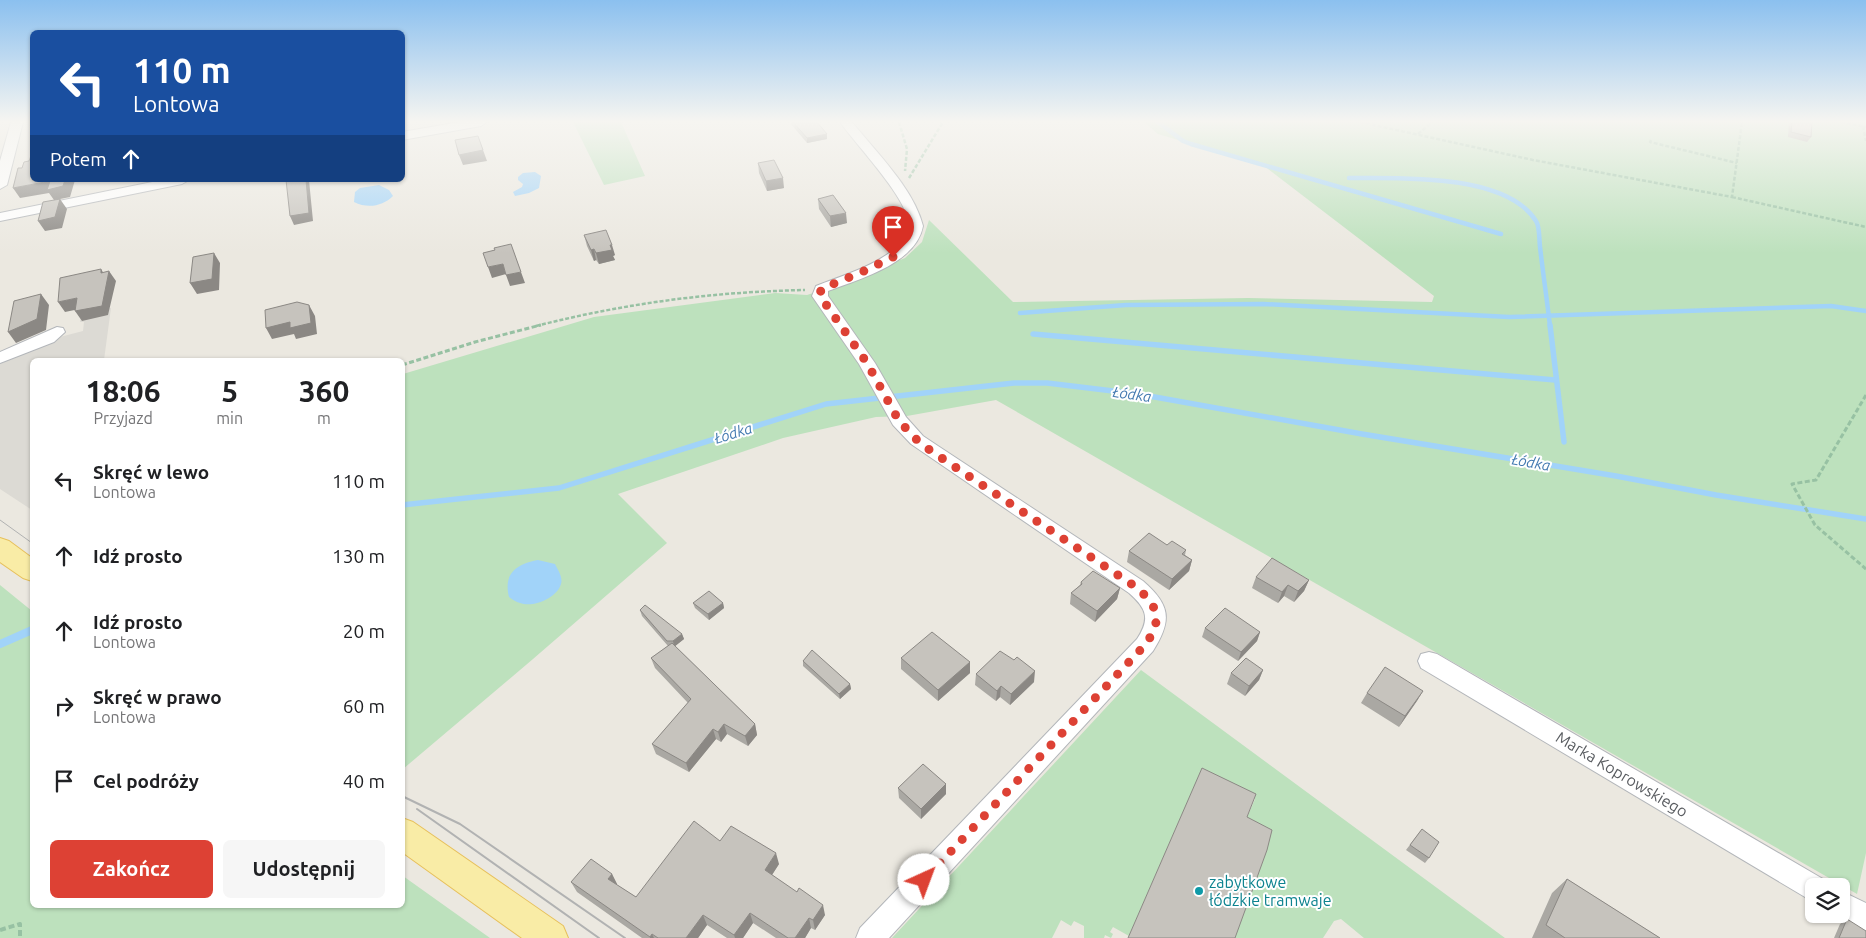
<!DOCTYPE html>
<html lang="pl">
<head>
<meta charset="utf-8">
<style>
  :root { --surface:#fff; --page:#f6f6f6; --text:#202124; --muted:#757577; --accent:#dd4134 }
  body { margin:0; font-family:Ubuntu,sans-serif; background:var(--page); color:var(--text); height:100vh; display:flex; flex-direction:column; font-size:19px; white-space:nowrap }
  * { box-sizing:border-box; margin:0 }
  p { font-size:16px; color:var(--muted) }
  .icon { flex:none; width:28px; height:28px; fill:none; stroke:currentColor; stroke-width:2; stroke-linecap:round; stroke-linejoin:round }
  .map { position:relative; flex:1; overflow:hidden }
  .details { position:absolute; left:30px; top:358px; width:375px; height:550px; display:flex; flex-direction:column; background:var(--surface); border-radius:8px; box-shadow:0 1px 4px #0004 }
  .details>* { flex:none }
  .banner { position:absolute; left:30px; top:30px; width:375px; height:152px; border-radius:8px; box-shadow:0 1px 4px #0004; background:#1a4fa0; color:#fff; overflow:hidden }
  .buttons { position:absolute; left:1805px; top:878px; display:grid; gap:10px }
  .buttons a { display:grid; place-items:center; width:45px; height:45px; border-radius:8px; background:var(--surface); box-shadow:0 1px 4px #0004; font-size:25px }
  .pin { position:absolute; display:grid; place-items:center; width:42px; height:42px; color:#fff; margin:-51px -21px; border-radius:50% 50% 50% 0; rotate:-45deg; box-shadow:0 0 5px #0007 }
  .pin .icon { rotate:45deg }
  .me { position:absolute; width:55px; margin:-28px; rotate:43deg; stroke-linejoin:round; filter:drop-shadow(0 0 4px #0008) }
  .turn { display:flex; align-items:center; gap:18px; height:105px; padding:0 20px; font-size:22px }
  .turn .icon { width:65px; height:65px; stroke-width:2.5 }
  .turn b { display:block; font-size:35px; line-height:42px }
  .then { display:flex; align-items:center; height:48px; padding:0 20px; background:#0003; gap:10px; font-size:19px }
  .eta { display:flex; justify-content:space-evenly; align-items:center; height:85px; text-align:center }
  .eta b { font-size:30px; font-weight:600; line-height:35px }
  .button { display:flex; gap:10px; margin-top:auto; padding:10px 20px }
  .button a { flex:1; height:58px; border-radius:8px; background:var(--accent); color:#fff; font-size:20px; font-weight:600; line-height:58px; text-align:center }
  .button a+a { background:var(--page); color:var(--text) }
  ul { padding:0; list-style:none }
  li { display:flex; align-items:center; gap:15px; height:75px; padding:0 20px }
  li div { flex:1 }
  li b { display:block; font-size:19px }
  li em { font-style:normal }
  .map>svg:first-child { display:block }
  .industrial { fill:#dcdad4 }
  .green { fill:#bde1bd }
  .water { fill:#a1d3f9 }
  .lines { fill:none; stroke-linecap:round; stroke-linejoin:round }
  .stream-far2 { stroke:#a1d3f9; stroke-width:4.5 }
  .stream-far1 { stroke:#a1d3f9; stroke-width:5.5 }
  .stream { stroke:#a1d3f9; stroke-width:8 }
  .minor-casing { stroke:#b3b6ba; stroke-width:2 }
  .major-casing { stroke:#e7c05c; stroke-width:2 }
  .path-far2 { stroke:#97c1a3; stroke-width:2.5; stroke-dasharray:4 2; stroke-linecap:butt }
  .path-far1 { stroke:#97c1a3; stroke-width:3; stroke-dasharray:5 2.5; stroke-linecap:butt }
  .path { stroke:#97c1a3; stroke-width:4; stroke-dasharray:6 3; stroke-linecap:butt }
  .minor { fill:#fff; fill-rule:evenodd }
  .major { fill:#f9eca6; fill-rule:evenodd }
  .tram-far1 { stroke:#b1b2b2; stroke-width:1 }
  .tram { stroke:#b1b2b2; stroke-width:2 }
  .wall { fill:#aaa8a3 }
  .shaded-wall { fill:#8b8884 }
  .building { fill:#c6c3bd; stroke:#8b8884 }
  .route { stroke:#dd4134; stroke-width:9; stroke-dasharray:0 16.2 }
  .culture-dot { fill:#0f9aa8; stroke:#fff; stroke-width:2 }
  .labels { text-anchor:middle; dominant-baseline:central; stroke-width:4; stroke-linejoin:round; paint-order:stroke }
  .water-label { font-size:15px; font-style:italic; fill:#447ab1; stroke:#fff }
  .near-street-label { font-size:16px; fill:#595c60; stroke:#fff }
  .near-culture-label { font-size:16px; fill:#0d838f; stroke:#fff; text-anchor:start }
</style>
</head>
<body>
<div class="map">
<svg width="1866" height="938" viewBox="0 0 1866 938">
  <rect width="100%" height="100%" fill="#ebe8e0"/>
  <path class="industrial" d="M111,308L104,360H32V510L0,489V364L56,338L83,331L84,322H80L81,315Z"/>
  <path class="green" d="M573,122H621L645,176L604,185Z
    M1144,122H1866V853L1857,894L996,400L907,416L876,417L783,438L618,494L667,543L533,659L403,769V374L594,317L775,293L807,295L847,282L905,258L922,242L929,220L1013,302L1248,298L1432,302L1434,296L1264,166L1158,134Z
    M0,585L32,611V905H402L403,876L490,938H0Z
    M1141,670L1505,938H1364L1341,919L1334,921L1323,938H1234L1245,822L1255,799L1252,798L1182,814L1129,936L1113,927L1110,932L1113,934L1111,938L1105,935L1104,938H1084V926L1074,921L1071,926L1061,920L1052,938H892Z"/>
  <path class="water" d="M535,172L541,176L539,188L529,193L515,196L513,192L522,187L523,184L518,180V177L523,173Z
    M379,185L389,190L393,196C383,206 368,209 354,202L355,192L360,188Z
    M538,560L555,564C558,570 563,577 561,584C557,598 533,608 520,603C516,602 512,599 509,597C503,573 517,564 538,560Z"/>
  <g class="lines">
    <path class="stream-far2" d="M1158,122L1183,141L1191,144L1501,234
      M1349,178C1399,178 1506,173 1536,221C1540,227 1539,239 1540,247C1543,273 1547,300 1550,326
      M1020,313L1126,305L1263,304L1509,317L1831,306L1866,311"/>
    <path class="stream-far1" d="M1550,325L1564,442
      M1033,334L1555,380
      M402,505L559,488L826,404L1014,383H1047L1138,394L1362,434L1616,476L1716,495L1866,519"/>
    <path class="stream" d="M0,644L32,630"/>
    <defs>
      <path id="minor" d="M11,122H23L7,185L0,189V161Z
        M460,122H487L481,126L402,140V132Z
        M840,122H852C876,152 914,189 923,226C916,264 859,279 828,291V296L875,363L906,417L923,436L938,446L1143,581C1171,605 1172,621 1153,651L889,938H856L860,928L1137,639C1151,618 1146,608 1129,593L911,444L893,425L859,364L812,296L816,286C841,276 870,268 892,251C899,245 909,236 909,226C909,199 856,145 840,122Z
        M162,180H189L182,184L0,221V213Z
        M57,327L63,328L65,332L54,342L0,363V352Z
        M1429,652L1437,654L1823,879L1827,886H1814V901L1805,897L1421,668L1418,661L1421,654Z
        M1841,891L1866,903V932L1832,914H1841Z"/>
      <path id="major" d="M0,538L9,541L32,558V581L23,578L0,562Z
        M402,818L413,822L563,926L568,938H522L402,852Z"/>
    </defs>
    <use href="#minor" class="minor-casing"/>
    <use href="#major" class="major-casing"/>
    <path class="path-far2" d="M899,122L907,149L905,171
      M1360,122L1533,160L1732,197L1742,122
      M1841,122L1866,127
      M1863,126L1866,141
      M1418,134L1432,122
      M1651,140L1650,142L1737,163
      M909,178L943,122
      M1732,197L1866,227
      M536,326C627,303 711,292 805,290"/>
    <path class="path-far1" d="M402,365L475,342L541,325
      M1866,395L1816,480L1792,484L1815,525L1866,569"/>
    <path class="path" d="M0,930L20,924V938"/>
    <use href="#minor" class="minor"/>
    <use href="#major" class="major"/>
    <path class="tram-far1" d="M0,520L32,543"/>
    <path class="tram" d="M402,796L460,824L625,938
      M417,809L599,938"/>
  </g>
  <path class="wall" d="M791,122H817L827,139L807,143L791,124Z
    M1789,122H1812L1811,137L1807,142L1788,137Z
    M758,163L784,188L767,191L759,173Z
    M818,199L847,223L831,227L819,209Z
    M584,235L615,255L613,256L615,260L599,264L596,260L594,261L587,246Z
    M1167,545L1186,550L1185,555L1192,560L1189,571L1169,590L1127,562L1129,551Z
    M1256,577L1309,580L1304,591L1294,602L1284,596L1278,603L1252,588Z
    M1081,582L1120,588L1117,599L1095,622L1070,604L1071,593L1080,585Z
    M693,603H723L724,608L709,620L695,608Z
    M640,610L682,634L684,639L675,646L755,724L757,735L748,746L727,734L721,742L716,739L689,772L656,754L652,744L688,703L655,668L651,658L668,646L642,616Z
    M1205,628L1260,632L1257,641L1238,661L1202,637Z
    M901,658L970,662V673L938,701L901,669Z
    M803,661L850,684L851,689L840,699L803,666Z
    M1263,670L1259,680L1245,696L1227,684L1231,673Z
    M976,674L1034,682L1010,705L1000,697L996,701L975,685Z
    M1423,691L1399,727L1361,703L1367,693Z
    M898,788L946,794L921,819L899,798Z
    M1422,829L1429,858L1425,863L1406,850Z
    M720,841L779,864L772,875L825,915L815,930L811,928L805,938H776L753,923L743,938H727L707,925L698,938H642L577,892L571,882L612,874L617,884V885L636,897Z
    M1567,879L1660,938H1532L1552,893Z
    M1847,919L1866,938H1834L1840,924Z"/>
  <path class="shaded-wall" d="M827,134V139L807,143V138Z
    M478,136L487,161L463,165L459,155Z
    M783,178L784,188L767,191L766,181Z
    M75,180L70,197L60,199L67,209L62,228L45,231L38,221L54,200L49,193L20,198L13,188L50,181Z
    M306,180H309L313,221L294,225L290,216Z
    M846,213L847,223L831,227L830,216Z
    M610,245H612L615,255L613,256L615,260L599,264L596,253Z
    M594,249L596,260L594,261L591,250Z
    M214,253L220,263L219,290L197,294L190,283Z
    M503,264L506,274L492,278L488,267Z
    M101,269L107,279L109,271L116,281L108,315L82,321L75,311L101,273Z
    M521,272L525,283L510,286L506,275Z
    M41,294L49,305L46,330L16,343L8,332Z
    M77,298L84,308L65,312L58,302Z
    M309,305L315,316L317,334L296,339L294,334L272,339L266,328Z
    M1192,560L1189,571L1169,590L1172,579Z
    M1309,580L1304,591L1294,602L1298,591Z
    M1288,585L1284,596L1278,603L1282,592Z
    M1120,588L1117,599L1095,622L1097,611Z
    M723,603L724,608L709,620L708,614Z
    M1260,632L1257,641L1238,661L1241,652Z
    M682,634L684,639L674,647L673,641Z
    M970,662V673L938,701V690Z
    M1263,670L1259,680L1245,696L1249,686Z
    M1035,671L1034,682L1010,705L1011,694Z
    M850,684L851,689L840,699L839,694Z
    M1001,686L1000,697L996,701L997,691Z
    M1423,691L1417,701L1399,727L1405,716Z
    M724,724L727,734L721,742L718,732Z
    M755,724L757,735L748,746L745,736Z
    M713,729L716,739L689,772L686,763Z
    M946,784V794L921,819V809Z
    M776,853L779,864L768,881L765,870Z
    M612,874L617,884L613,890L608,879Z
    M823,905L825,915L815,930L813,920Z
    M750,913L753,923L743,938H735L734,935Z
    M703,915L707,925L698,938H686Z
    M809,918L811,928L805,938H795Z
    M652,934L654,938H650V937Z"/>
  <path class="building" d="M793,122H817L827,134L807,138Z
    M1792,122H1812L1811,137L1791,132Z
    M478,136L483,150L459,155L455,140Z
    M32,153V180H65L63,186L47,190L50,181L13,188L18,168H22L24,162L29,161Z
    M774,160L783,178L766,181L758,163Z
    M286,180H306L309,213L290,216Z
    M833,195L846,213L830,216L818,199Z
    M60,199L55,217L38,221L43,202Z
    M606,230L612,245H610L612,250L596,253L594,249L591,250L584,235Z
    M511,244L521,272L506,275L503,264L488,267L483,253L495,250L494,248Z
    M214,253L212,279L190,283L193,257Z
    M101,269V273L109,271L102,306L75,311L77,298L58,302L60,278Z
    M41,294L37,319L8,332L14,301Z
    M297,302L309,305L311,323L290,328V322L266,328L265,310Z
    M1149,533L1167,545L1172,541L1186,550L1182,554L1192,560L1172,579L1129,551Z
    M1272,558L1309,580L1298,591L1288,585L1282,592L1256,577Z
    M1093,571L1120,588L1097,611L1071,593L1082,584L1081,582Z
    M709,591L723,603L708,614L693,603Z
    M645,605L682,634L673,641H667L640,610Z
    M1225,608L1260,632L1241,652L1205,628Z
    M932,632L970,662L938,690L901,658Z
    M672,643L755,724L745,736L724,724L718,732L713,729L686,763L652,744L691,699L651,658Z
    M812,650L850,684L839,694L803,661Z
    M1000,651L1014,660L1017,657L1035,671L1011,694L1001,686L997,691L976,674Z
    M1246,658L1263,670L1249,686L1231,673Z
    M1385,667L1423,691L1405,716L1367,693Z
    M923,764L946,784L921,809L898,788Z
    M1202,768L1256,794L1247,817L1272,830L1267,850L1235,938H1128Z
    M694,821L720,841L731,826L776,853L765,870L797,892L799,888L823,905L813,920L809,918L795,938H788L750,913L734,935L703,915L686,938H658L652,934L650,937L571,882L591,859L612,874L608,879L636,897Z
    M1422,829L1439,842L1429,858L1410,845Z
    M1567,879L1660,938H1565L1546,925Z
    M1847,919L1866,931V938H1839Z"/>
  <linearGradient id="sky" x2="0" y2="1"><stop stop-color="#8bc0ef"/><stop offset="0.48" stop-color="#f6f5f1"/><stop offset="1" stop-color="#f6f5f1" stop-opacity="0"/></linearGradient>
  <rect width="1866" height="253" fill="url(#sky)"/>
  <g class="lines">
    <path class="route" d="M893,257L862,272L821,289L820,296L867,363L899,421L917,440L931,451L1136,587C1159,607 1163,620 1145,645L924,880"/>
  </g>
  <circle class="culture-dot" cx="1199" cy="891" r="5"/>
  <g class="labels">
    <g class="water-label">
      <text transform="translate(1132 394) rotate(8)">Łódka</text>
      <text transform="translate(733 433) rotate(-17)">Łódka</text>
      <text transform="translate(1531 462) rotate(10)">Łódka</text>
    </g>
    <g class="near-street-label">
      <text transform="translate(1622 774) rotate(31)">Marka Koprowskiego</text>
    </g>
    <g class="near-culture-label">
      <text x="1209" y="882">zabytkowe<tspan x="1209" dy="18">łódzkie tramwaje</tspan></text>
    </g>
  </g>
</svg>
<div class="buttons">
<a><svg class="icon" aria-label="layers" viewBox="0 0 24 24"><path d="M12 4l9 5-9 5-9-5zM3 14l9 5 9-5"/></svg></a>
</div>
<div class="pin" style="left:893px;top:257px;background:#d93025"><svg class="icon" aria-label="arrive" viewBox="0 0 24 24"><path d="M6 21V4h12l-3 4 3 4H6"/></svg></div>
<svg class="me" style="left:924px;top:880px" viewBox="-20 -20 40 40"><circle r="19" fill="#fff"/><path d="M0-13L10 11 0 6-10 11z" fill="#dd4134"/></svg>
<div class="banner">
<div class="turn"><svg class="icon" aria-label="left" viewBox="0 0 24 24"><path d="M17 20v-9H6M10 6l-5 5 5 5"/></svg><div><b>110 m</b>Lontowa</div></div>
<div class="then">Potem<svg class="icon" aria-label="ahead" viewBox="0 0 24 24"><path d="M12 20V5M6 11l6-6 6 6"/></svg></div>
</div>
<section class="details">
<div class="eta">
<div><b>18:06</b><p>Przyjazd</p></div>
<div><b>5</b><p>min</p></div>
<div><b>360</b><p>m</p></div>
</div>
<ul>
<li><svg class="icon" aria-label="left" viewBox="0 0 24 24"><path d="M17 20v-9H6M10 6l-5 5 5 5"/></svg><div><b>Skręć w lewo</b><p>Lontowa</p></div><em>110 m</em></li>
<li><svg class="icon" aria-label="ahead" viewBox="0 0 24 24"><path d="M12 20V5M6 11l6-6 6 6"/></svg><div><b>Idź prosto</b></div><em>130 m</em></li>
<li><svg class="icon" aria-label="ahead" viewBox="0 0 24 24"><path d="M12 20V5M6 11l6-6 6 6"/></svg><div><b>Idź prosto</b><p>Lontowa</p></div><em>20 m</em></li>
<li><svg class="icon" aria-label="right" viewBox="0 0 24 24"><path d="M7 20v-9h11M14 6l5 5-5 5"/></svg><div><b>Skręć w prawo</b><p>Lontowa</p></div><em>60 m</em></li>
<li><svg class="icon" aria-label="arrive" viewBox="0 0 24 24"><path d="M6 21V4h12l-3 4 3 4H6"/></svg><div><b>Cel podróży</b></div><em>40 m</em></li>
</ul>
<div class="button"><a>Zakończ</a><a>Udostępnij</a></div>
</section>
</div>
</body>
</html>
